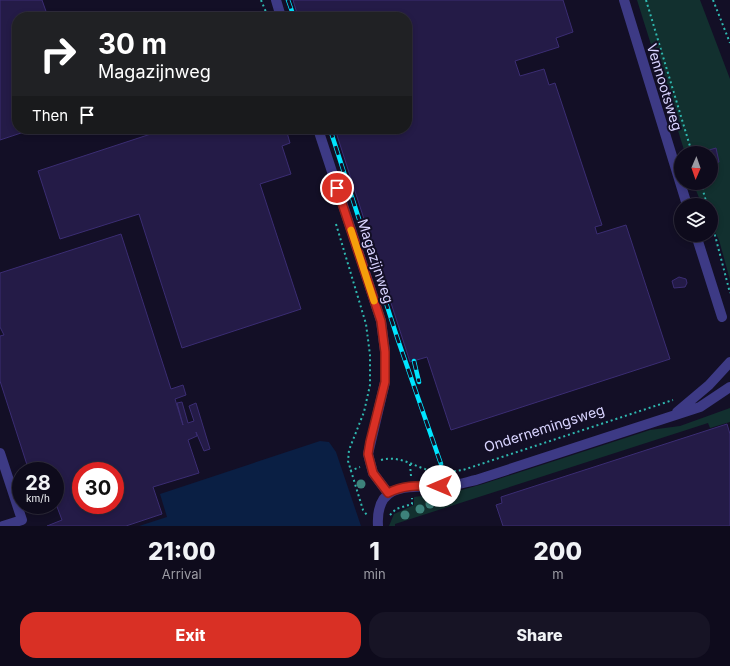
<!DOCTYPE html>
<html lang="en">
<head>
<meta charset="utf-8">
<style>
  :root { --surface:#0e0b1c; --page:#171425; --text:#f1f3f6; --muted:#9b9ba3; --line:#2e2b3b; --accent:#d93025 }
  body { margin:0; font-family:Inter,sans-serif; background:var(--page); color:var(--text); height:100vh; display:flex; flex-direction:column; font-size:15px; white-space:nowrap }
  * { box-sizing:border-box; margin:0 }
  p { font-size:13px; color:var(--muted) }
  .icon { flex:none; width:22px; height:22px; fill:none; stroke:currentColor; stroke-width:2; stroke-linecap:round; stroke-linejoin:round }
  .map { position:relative; height:526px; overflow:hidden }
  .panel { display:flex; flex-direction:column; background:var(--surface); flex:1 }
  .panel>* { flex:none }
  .banner { position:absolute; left:12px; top:12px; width:400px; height:122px; border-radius:16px; box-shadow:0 2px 6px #0003,0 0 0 1px var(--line); background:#202124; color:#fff; overflow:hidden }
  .needle { width:26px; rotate:182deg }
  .tools { position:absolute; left:674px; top:146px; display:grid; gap:8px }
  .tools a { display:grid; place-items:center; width:44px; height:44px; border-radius:50%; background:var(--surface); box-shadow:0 2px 6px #0003,0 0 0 1px var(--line); font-size:20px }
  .speed { position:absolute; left:12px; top:462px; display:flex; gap:8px; font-size:20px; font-weight:700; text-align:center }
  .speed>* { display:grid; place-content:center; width:52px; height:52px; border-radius:50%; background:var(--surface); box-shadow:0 2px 6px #0003,0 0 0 1px var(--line); line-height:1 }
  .speed small { font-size:10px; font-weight:400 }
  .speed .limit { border:6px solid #d22; background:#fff; color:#111 }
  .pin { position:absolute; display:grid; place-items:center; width:34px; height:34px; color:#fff; margin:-17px; border:2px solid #fff; border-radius:50%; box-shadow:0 1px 4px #0007 }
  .me { position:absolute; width:44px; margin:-22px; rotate:270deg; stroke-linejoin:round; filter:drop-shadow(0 0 3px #0008) }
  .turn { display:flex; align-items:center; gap:14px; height:84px; padding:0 20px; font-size:18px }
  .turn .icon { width:52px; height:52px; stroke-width:2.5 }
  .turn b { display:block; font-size:28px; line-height:34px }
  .then { display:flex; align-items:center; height:38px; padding:0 20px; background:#0003; gap:8px; font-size:15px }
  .eta { display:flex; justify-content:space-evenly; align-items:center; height:68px; text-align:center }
  .eta b { font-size:24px; font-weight:800; line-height:28px }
  .cta { display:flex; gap:8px; margin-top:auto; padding:8px 20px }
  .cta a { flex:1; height:46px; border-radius:16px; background:var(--accent); color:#fff; font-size:16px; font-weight:800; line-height:46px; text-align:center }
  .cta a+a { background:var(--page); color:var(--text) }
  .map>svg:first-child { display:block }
  .green { fill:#12302f }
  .water { fill:#0a1f44 }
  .building { fill:#241b47; stroke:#3b2d73; fill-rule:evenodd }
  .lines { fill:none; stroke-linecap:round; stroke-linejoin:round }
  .path { stroke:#2fb8b0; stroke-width:2; stroke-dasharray:2 3; stroke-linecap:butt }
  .minor { stroke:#3d3a85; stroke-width:10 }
  .rail-casing { stroke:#00e5ff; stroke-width:4.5 }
  .rail { stroke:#130f26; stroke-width:3; stroke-dasharray:9; stroke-linecap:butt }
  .tree { fill:#3d827b }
  .route-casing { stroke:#8d1f18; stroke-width:10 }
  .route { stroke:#d93025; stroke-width:7 }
  .slow { stroke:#f59e0b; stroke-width:7 }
  .labels { text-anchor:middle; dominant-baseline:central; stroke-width:4; stroke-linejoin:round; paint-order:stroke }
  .street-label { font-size:14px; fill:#d9d4ff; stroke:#130f26 }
</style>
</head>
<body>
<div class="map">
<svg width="730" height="526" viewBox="0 0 730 526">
  <rect width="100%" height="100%" fill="#130f26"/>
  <path class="green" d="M637,0H700L730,79V280L719,240L711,224V205H702L693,183H711V153H685Z
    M730,408V422L710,428L708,423L395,524V526H389L394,514L414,505V497L458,491L483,484L650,430L680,426Z"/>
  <path class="water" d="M320,441L329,442L336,452L361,526H139L167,517L160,494Z"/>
  <path class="building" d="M0,0H42L48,17H17V129H33L0,140Z
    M293,0H563L573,32L556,38L559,47L515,61L520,76L544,69L549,85L555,83L602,225L595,227L597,234L626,225L670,359L451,430L427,357L410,362L335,129H407V17H298Z
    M166,129H286L290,143L282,146L291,174L260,184L301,309L182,348L139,214L60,239L38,171Z
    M716,148L719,162L712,164L711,153L709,150Z
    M121,234L171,389L183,385L186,395L175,399L183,425L177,403L182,402L188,423L194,421L189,406L196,403L210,449L204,451L196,432L197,436L188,440L199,473L153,487L162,514L126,526H47L62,520L56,504H55V471H29L0,381V336L4,335L0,327V273ZM81,471H115V505H81Z
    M679,277L686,279L687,283L685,287L674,288L672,281Z
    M727,424L730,434V526H503L496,505L502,503L501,497Z"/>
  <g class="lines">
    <path class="path" d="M261,0L268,17
      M646,0L692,153
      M713,0L730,43
      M701,183L707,205
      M711,220L730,293
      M336,224L366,324L370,355V385L364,412L349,450L348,461L363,510L367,515
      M381,460C402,454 417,470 438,472C446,473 455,471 463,470L673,400
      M410,464L411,476
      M350,471L360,467
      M390,515L396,509L412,504V498"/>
    <path class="minor" d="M276,0L281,17
      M624,0L687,205
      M318,129L381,321L385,351V382L368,454L373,473L388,493
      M696,235L722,317
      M677,412L709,385L730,362
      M0,453L22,520L3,526
      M378,526C375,477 416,489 448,486C457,485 467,482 476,480L700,407L730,387"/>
    <defs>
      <path id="rail" d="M288,0L294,17
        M330,129L398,340L441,464
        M414,361L419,382"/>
    </defs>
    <use href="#rail" class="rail-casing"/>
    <use href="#rail" class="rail"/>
  </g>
  <g class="tree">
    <circle cx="361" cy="484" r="4.5"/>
    <circle cx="445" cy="501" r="4.5"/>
    <circle cx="430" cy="504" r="4.5"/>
    <circle cx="420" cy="509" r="4.5"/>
    <circle cx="405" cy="515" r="4.5"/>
  </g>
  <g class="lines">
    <defs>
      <path id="route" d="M337,188L381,321L385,352V382L370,442L368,454L373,473L388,493C405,484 421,486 440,486"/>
    </defs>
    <use href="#route" class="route-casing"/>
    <use href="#route" class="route"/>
    <path class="slow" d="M351,230L374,301"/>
  </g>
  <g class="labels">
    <g class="street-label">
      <text transform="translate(665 87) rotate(73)">Vennootsweg</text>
      <text transform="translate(376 261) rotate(72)">Magazijnweg</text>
      <text transform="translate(544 428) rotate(-18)">Ondernemingsweg</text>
    </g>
  </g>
</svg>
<div class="tools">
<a><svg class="needle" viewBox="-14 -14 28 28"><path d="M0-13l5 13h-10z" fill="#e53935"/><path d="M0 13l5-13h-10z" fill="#9b9ba3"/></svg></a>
<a><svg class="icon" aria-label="layers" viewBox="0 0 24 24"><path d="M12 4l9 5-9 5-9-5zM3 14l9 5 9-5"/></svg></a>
</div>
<div class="speed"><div>28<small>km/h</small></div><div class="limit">30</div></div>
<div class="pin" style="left:337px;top:188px;background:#d93025"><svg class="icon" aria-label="arrive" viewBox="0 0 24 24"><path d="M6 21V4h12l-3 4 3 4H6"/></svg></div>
<svg class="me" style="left:440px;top:486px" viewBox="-20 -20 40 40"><circle r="19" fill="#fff"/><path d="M0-13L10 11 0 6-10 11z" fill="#d93025"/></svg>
<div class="banner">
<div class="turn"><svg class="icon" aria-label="right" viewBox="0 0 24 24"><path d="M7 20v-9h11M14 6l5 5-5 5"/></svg><div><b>30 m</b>Magazijnweg</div></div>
<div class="then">Then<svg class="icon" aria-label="arrive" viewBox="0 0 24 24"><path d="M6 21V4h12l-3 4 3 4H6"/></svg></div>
</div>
</div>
<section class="panel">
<div class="eta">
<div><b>21:00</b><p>Arrival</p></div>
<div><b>1</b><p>min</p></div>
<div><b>200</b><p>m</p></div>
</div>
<div class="cta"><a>Exit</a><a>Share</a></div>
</section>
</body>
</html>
